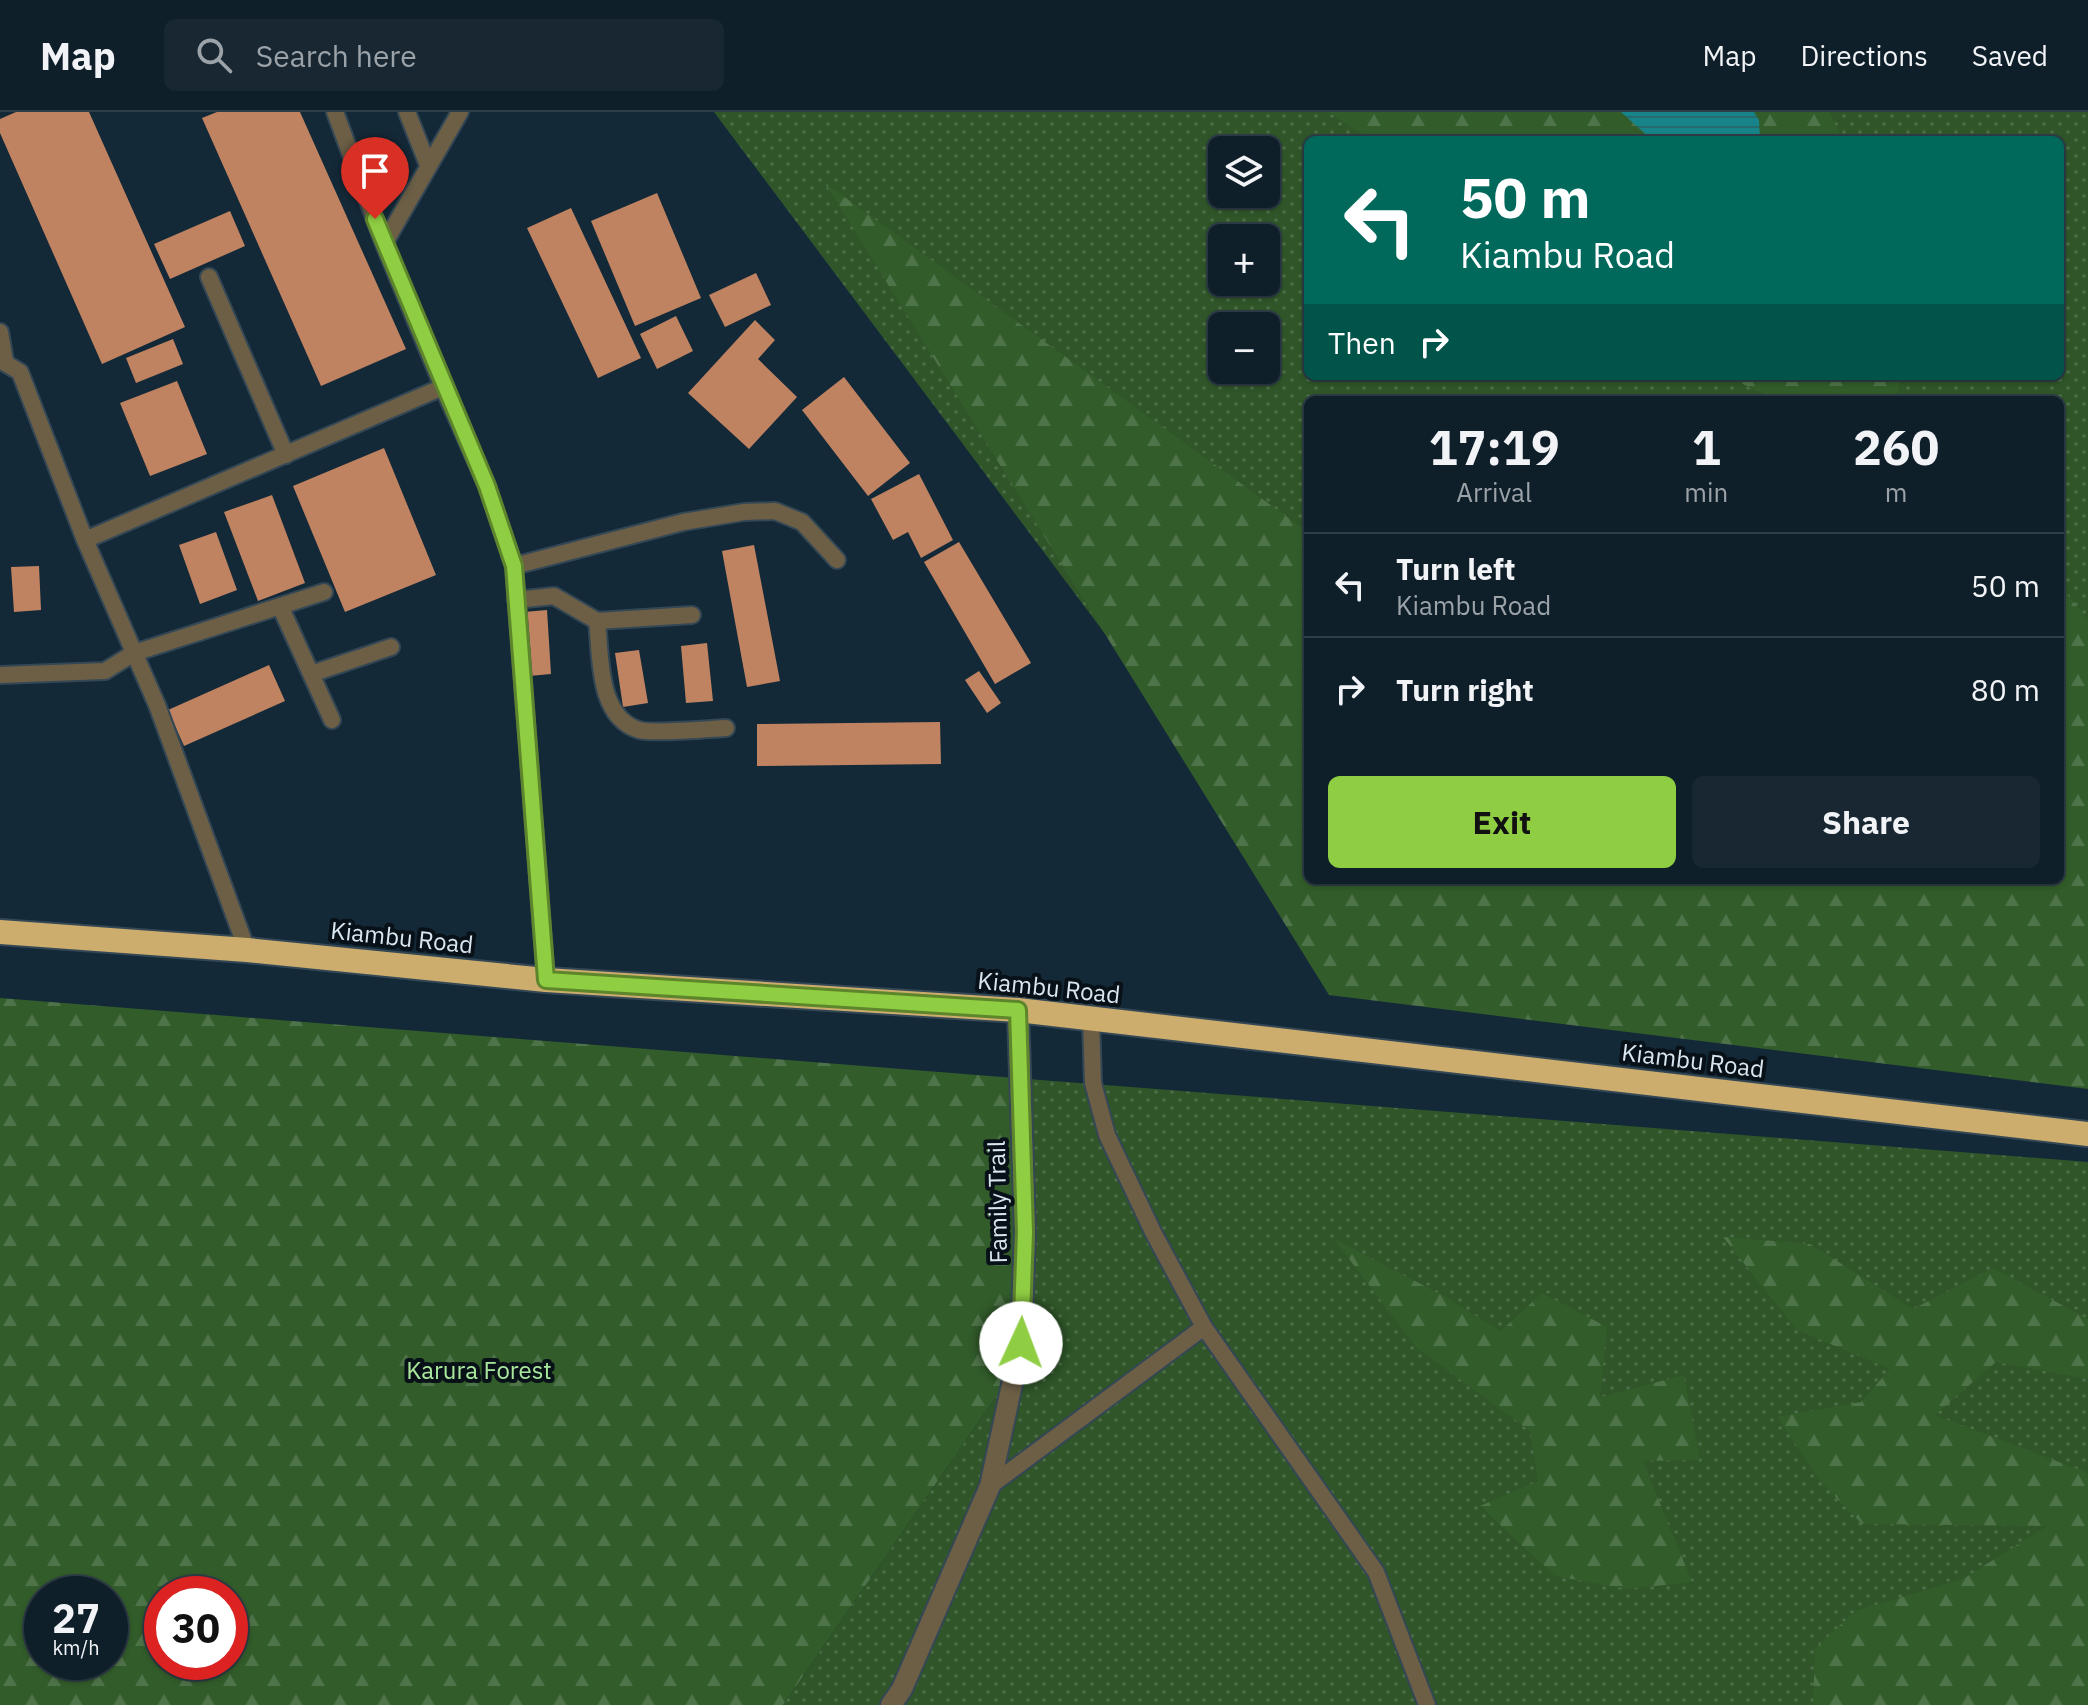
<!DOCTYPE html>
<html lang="en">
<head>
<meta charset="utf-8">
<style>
  :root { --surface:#0f1f2a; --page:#182732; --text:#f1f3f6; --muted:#9ba2a8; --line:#2f3d47; --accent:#8fcd42 }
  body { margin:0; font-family:"IBM Plex Sans",sans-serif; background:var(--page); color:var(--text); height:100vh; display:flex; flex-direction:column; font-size:30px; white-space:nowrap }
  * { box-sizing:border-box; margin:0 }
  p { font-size:26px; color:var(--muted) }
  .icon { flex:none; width:44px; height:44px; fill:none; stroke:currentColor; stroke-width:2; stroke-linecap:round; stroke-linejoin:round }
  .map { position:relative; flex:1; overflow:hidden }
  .sheet { position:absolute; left:1304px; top:284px; width:760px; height:488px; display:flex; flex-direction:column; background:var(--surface); border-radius:12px; box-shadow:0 2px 6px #0004,0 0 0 2px var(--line) }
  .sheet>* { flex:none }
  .top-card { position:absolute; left:1304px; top:24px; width:760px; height:244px; border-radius:12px; box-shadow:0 2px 6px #0004,0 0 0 2px var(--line); background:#00695c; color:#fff; overflow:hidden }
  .controls { position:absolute; left:1208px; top:24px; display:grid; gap:16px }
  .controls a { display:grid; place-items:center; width:72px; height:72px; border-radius:12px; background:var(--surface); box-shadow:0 2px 6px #0004,0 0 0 2px var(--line); font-size:40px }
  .speed { position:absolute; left:24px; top:1464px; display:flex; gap:16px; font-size:40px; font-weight:700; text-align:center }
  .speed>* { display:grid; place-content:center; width:104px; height:104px; border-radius:50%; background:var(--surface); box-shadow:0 2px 6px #0004,0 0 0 2px var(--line); line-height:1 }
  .speed small { font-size:20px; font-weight:400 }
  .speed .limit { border:12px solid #d22; background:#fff; color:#111 }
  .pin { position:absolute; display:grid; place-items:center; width:68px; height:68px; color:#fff; margin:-82px -34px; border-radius:50% 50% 50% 0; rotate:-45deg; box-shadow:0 0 8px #0007 }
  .pin .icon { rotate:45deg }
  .me { position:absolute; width:88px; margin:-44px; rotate:2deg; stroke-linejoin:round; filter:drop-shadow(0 0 6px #0008) }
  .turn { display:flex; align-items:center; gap:28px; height:168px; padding:0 24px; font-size:36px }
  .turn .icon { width:104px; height:104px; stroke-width:2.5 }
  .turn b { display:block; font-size:56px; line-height:68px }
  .then { display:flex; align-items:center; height:76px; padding:0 24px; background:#0003; gap:16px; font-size:30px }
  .eta { display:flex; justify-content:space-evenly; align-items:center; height:136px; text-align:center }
  .eta b { font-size:48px; font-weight:700; line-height:56px }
  .button { display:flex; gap:16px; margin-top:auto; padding:16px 24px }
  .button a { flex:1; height:92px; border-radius:12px; background:var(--accent); color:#111; font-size:32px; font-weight:700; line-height:92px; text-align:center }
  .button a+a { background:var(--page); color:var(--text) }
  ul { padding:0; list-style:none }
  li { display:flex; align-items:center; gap:24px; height:104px; padding:0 24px; border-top:2px solid var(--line) }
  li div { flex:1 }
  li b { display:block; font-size:30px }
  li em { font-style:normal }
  header { display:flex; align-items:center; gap:48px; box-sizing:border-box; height:112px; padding:0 40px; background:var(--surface); border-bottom:2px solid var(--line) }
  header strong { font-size:38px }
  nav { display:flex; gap:44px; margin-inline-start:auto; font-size:28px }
  .search { width:560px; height:72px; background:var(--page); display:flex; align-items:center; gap:20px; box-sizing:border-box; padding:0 28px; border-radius:12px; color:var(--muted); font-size:30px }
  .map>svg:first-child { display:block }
  .grass { fill:url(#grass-dots); fill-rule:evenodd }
  .forest { fill:url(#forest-firs); fill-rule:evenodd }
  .water { fill:url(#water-rules) }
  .building { fill:#c08361 }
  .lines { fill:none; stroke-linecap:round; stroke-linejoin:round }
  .lane-casing { stroke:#344755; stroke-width:20 }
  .street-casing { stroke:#344755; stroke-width:24 }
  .highway-casing { stroke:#344755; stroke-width:28 }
  .lane { stroke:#6c5f46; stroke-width:16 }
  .street { stroke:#6c5f46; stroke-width:20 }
  .highway { stroke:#cdad6d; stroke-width:24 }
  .route-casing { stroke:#5d852b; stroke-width:20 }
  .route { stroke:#8fcd42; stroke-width:14 }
  .labels { text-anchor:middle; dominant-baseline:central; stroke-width:8; stroke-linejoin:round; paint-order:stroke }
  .street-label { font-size:24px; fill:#d9e6f0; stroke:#081117 }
  .park-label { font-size:24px; fill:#a9e89c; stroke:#081117 }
</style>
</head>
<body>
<header>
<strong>Map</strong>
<div class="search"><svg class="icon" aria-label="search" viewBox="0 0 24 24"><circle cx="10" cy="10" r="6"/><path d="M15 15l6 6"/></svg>Search here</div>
<nav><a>Map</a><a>Directions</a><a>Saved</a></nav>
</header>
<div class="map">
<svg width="2088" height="1593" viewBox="0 0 2088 1593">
  <defs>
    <pattern id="grass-dots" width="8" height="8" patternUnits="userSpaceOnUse" patternTransform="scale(2)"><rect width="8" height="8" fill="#2f5528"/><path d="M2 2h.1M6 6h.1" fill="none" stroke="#4d6d48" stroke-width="1.8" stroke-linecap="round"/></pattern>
    <pattern id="forest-firs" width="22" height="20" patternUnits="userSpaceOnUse" patternTransform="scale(2)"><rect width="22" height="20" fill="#325c2a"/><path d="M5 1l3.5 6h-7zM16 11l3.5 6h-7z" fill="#4f7349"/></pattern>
    <pattern id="water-rules" width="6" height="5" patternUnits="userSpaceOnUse" patternTransform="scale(2)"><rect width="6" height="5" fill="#168488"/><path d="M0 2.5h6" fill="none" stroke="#276b6e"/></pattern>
  </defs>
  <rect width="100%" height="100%" fill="#142938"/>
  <path class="grass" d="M714,0H2088V947L1363,866ZM1308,28H2060V264H1308ZM1222,38H1266V82H1222ZM1222,126H1266V170H1222ZM1222,214H1266V258H1222ZM1308,288H2060V768H1308Z
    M1028,967L2088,1050V1593H783L1013,1260Z"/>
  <path class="forest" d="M1328,0H1830L1842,28H1370Z
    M825,71L1308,420V768H2060V474L2088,507V977L1329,883Z
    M1726,264H1900L1896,288H1777Z
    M0,886L1028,967L1013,1260L783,1593H0ZM42,1482H110V1550H42ZM162,1482H230V1550H162Z
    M1723,1125L1810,1132L1913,1197L1993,1156L2088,1207V1267L1996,1250L1935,1303L2088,1361V1593H1813L1815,1537L1855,1499L1963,1467L2047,1414L1862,1412L1820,1369L1777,1305L1861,1290L1890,1257L1797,1218Z
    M1334,1127L1442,1183L1501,1219L1542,1181L1607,1215L1600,1285L1684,1263L1700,1348L1643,1349L1692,1470L1627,1477L1555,1464L1480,1394L1538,1369L1530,1319L1416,1235Z"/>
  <path class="water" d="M1621,0H1754L1759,8L1760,28H1652Z"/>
  <path class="building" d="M16,0H89L185,215L102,252L0,21V7Z
    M217,0H300L406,237L321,274L202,6Z
    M657,81L701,186L635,214L591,109Z
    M571,96L641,246L598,266L527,116Z
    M230,99L245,134L170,167L154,132Z
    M756,161L771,193L725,215L709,183Z
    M676,204L693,239L657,257L640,222Z
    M755,208L775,228L758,247L797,285L749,337L688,281Z
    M173,227L183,252L136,271L126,246Z
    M844,265L910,351L868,384L802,298Z
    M177,269L207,342L150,364L120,291Z
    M384,336L436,463L345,500L293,374Z
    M919,362L953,428L921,446L908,420L893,428L871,387Z
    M272,383L305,471L258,489L224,400Z
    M216,420L237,478L200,492L179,433Z
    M959,430L1031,551L995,572L924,450Z
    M754,433L780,569L747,575L722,439Z
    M39,454L41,498L14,500L11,455Z
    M547,498L551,562L529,564L524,500Z
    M707,531L713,589L686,591L681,534Z
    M639,538L648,591L623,595L615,541Z
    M269,553L285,589L184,634L168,598Z
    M979,559L1001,591L987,601L965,568Z
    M940,610L941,652L757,654V612Z"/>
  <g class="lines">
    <defs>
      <path id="lane" d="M407,0L428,53
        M384,132L460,0
        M209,165L286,343
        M0,220L5,249
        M0,248L20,260L85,428L157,593L247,838
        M443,275L487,374L514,454L546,868
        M85,428L443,275L384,132L335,0
        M514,454L683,410L744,400L775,399L802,410L837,448
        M516,488L554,484L597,509L692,503
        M280,494L332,608
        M597,509C601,544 597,605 639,618C651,622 709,617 726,616
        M311,562L391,535
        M0,563L105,559L134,541L324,480
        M1091,908L1093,971L1107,1023L1153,1120L1204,1215L1376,1460L1427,1593
        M990,1374L1204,1215"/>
      <path id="street" d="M891,1593L902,1577L990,1374L1021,1231L1025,1120L1018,898"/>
      <path id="highway" d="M0,820L247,838L546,868L1018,898L2088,1022"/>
    </defs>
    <use href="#lane" class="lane-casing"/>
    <use href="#street" class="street-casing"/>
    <use href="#highway" class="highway-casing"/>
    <use href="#lane" class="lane"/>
    <use href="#street" class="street"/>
    <use href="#highway" class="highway"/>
  </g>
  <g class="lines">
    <defs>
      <path id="route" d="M375,107L487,374L514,454L546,868L1018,898L1025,1120L1021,1231"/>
    </defs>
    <use href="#route" class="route-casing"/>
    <use href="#route" class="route"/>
  </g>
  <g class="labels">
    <g class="street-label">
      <text transform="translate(402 825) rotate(6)">Kiambu Road</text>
      <text transform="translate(1049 875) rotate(6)">Kiambu Road</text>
      <text transform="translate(1693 948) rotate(7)">Kiambu Road</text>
      <text transform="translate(997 1090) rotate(-91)">Family Trail</text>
    </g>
    <g class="park-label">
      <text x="479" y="1258">Karura Forest</text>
    </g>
  </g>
</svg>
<div class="controls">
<a><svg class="icon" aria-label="layers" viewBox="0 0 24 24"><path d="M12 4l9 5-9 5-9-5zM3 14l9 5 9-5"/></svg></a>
<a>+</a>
<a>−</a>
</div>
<div class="speed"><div>27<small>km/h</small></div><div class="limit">30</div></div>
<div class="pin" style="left:375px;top:107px;background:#d93025"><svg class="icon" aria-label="arrive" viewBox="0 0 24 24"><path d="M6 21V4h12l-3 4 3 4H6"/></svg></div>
<svg class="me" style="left:1021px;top:1231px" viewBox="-20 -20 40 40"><circle r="19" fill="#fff"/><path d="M0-13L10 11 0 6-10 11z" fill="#8fcd42"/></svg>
<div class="top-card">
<div class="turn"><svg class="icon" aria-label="left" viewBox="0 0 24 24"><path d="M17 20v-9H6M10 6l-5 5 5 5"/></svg><div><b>50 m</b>Kiambu Road</div></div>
<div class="then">Then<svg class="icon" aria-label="right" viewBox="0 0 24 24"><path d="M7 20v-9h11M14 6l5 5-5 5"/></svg></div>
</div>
<section class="sheet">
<div class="eta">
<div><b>17:19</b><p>Arrival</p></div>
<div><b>1</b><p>min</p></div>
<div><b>260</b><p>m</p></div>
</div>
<ul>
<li><svg class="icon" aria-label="left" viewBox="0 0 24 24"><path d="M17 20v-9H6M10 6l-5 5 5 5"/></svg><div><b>Turn left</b><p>Kiambu Road</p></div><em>50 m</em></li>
<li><svg class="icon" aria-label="right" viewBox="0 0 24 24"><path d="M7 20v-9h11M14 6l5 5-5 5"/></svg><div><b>Turn right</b></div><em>80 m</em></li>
</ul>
<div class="button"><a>Exit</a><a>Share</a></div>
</section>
</div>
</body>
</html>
